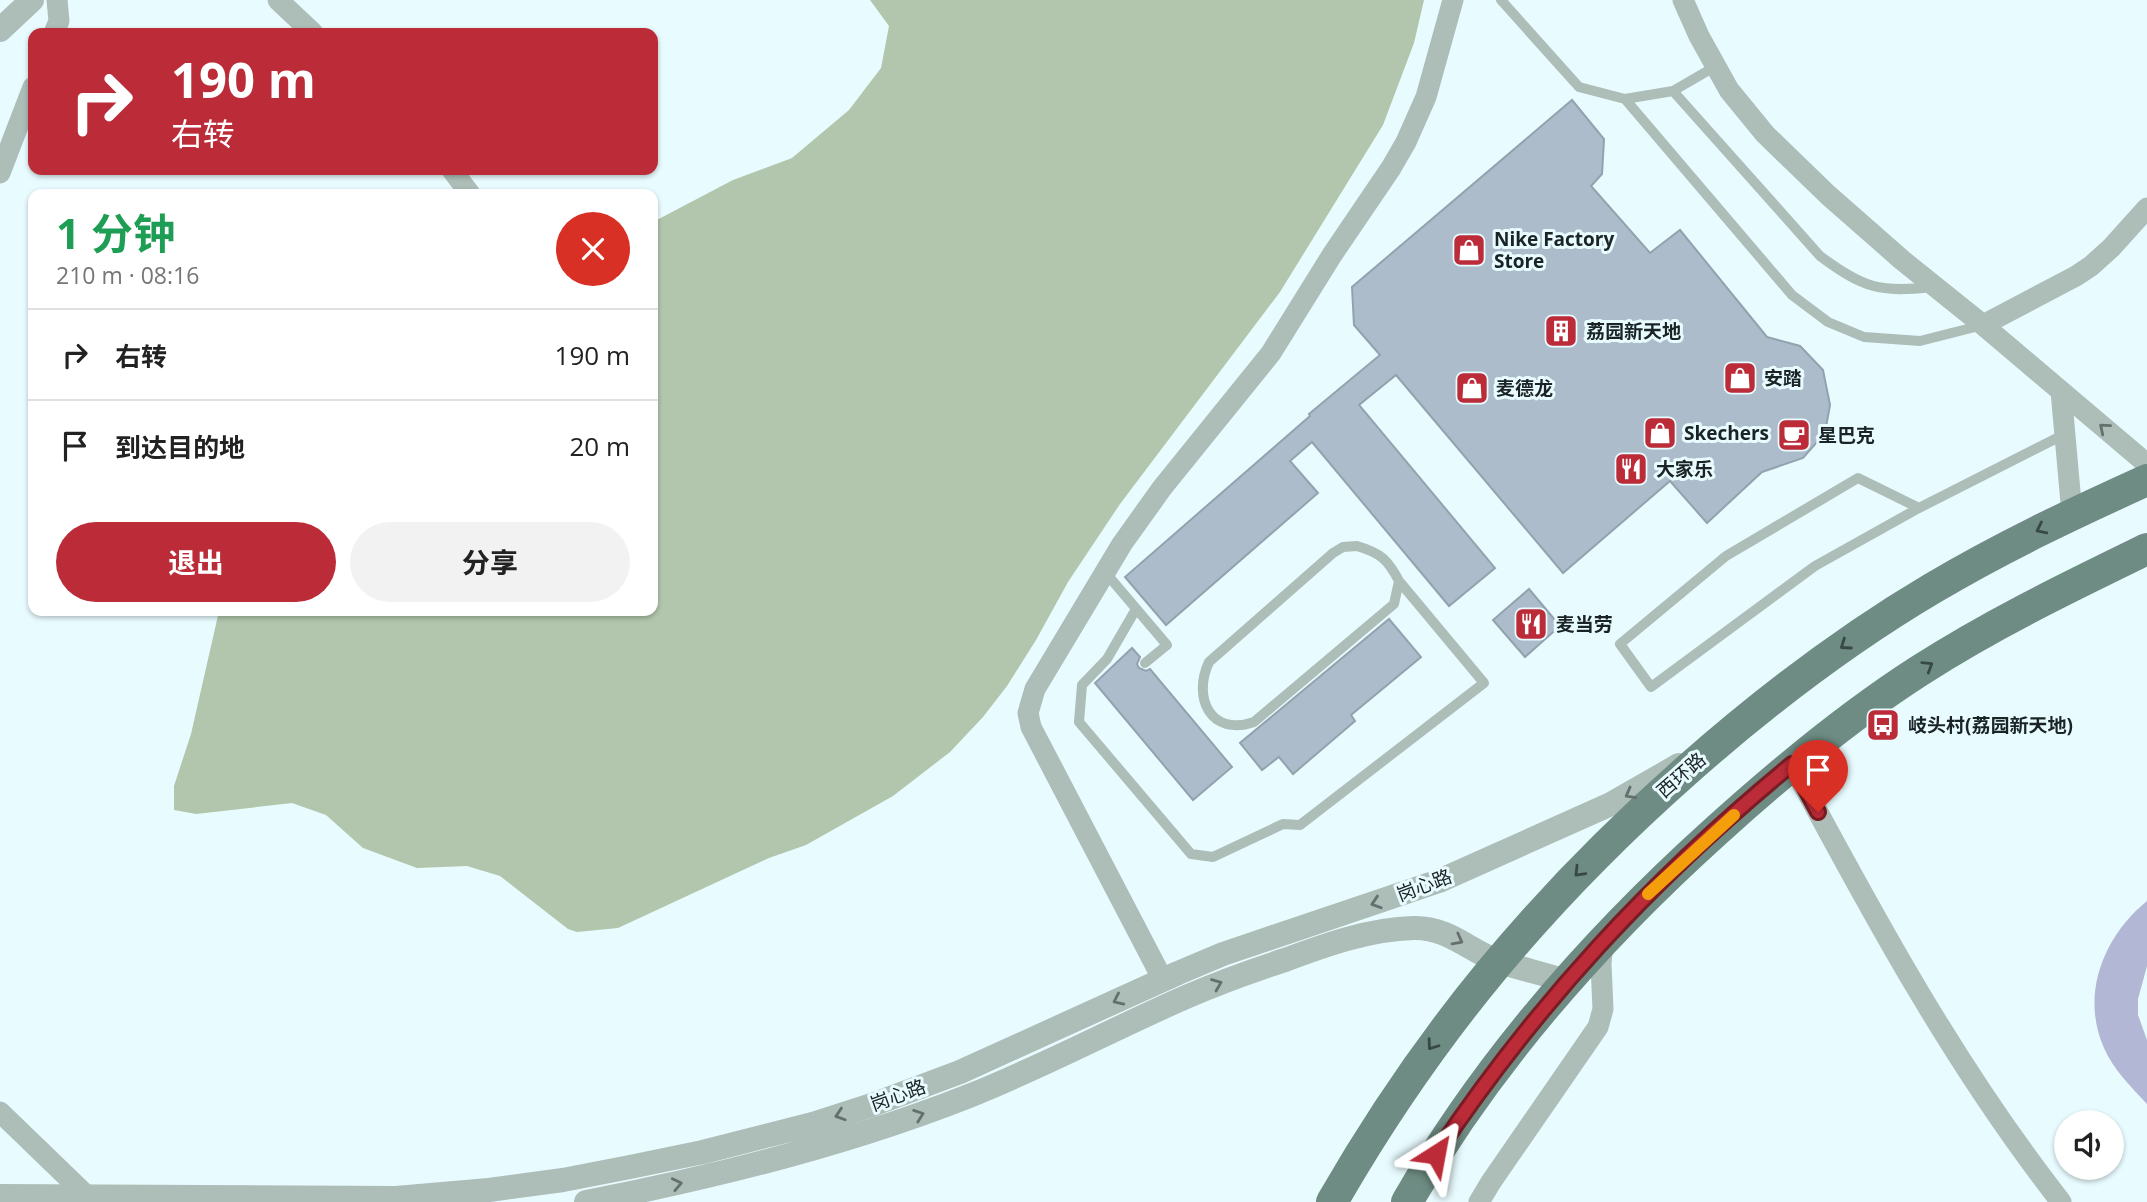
<!DOCTYPE html>
<html lang="zh">
<head>
<meta charset="utf-8">
<style>
  :root { --surface:#fff; --page:#f2f2f2; --text:#222; --muted:#767676; --line:#e0e0e0; --accent:#bb2b38 }
  body { margin:0; font-family:"Open Sans","Noto Sans SC",sans-serif; background:var(--page); color:var(--text); height:100vh; display:flex; flex-direction:column; font-size:26px; white-space:nowrap }
  * { box-sizing:border-box; margin:0 }
  p { font-size:23px; color:var(--muted) }
  .icon { flex:none; width:38px; height:38px; fill:none; stroke:currentColor; stroke-width:2; stroke-linecap:round; stroke-linejoin:round }
  .map { position:relative; flex:1; overflow:hidden }
  .panel { position:absolute; left:28px; top:189px; width:630px; height:427px; display:flex; flex-direction:column; background:var(--surface); border-radius:14px; box-shadow:0 2px 5px #0004 }
  .panel>* { flex:none }
  .guide { position:absolute; left:28px; top:28px; width:630px; height:147px; border-radius:14px; box-shadow:0 2px 5px #0004; background:#bb2b38; color:#fff; overflow:hidden }
  .fabs { position:absolute; left:2054px; top:1110px; display:grid; gap:14px }
  .fabs a { display:grid; place-items:center; width:70px; height:70px; border-radius:50%; background:var(--surface); box-shadow:0 2px 5px #0004; font-size:35px }
  .pin { position:absolute; display:grid; place-items:center; width:60px; height:60px; color:#fff; margin:-72px -30px; border-radius:50% 50% 50% 0; rotate:-45deg; box-shadow:0 0 7px #0007 }
  .pin .icon { rotate:45deg }
  .me { position:absolute; width:77px; margin:-38px; rotate:34deg; stroke-linejoin:round; filter:drop-shadow(0 0 5px #0008) }
  .turn { display:flex; align-items:center; gap:24px; height:147px; padding:0 28px; font-size:32px }
  .turn .icon { width:91px; height:91px; stroke-width:2.5 }
  .turn b { display:block; font-size:49px; line-height:60px }
  .round { display:grid; place-items:center; flex:none; width:74px; height:74px; border-radius:37px; background:var(--page) }
  .summary { display:flex; align-items:center; justify-content:space-between; height:119px; padding:0 28px }
  h1 { font-size:42px; font-weight:700; line-height:52px; color:#1e9e55 }
  .action { display:flex; gap:14px; margin-top:auto; padding:14px 28px }
  .action a { flex:1; height:80px; border-radius:42px; background:var(--accent); color:#fff; font-size:28px; font-weight:700; line-height:80px; text-align:center }
  .action a+a { background:var(--page); color:var(--text) }
  ul { padding:0; list-style:none }
  li { display:flex; align-items:center; gap:21px; height:91px; padding:0 28px; border-top:2px solid var(--line) }
  li div { flex:1 }
  li b { display:block; font-size:26px }
  li em { font-style:normal }
  .map>svg:first-child { display:block }
  .forest { fill:#b1c6ac }
  .water { fill:#b2b7d5 }
  .building { fill:#adbcca; stroke:#93a2af; stroke-width:2 }
  .lines { fill:none; stroke-linecap:round; stroke-linejoin:round }
  .service { stroke:#adbdb8; stroke-width:10 }
  .minor { stroke:#adbdb8; stroke-width:21 }
  .tertiary { stroke:#adbdb8; stroke-width:24 }
  .primary { stroke:#6e8c83; stroke-width:32 }
  .oneway { stroke:#64706e }
  .oneway2 { stroke:#374846 }
  .route-casing { stroke:#7a1c24; stroke-width:18 }
  .route { stroke:#bb2b38; stroke-width:12 }
  .slow { stroke:#f59e0b; stroke-width:12 }
  .labels { text-anchor:middle; dominant-baseline:central; stroke-width:6; stroke-linejoin:round; paint-order:stroke }
  .poi-label { font-size:19px; font-weight:bold; fill:#1a2325; stroke:#e8fbfe; text-anchor:start }
  .street-label { font-size:19px; fill:#1a2325; stroke:#e8fbfe }
</style>
</head>
<body>
<div class="map">
<svg width="2147" height="1202" viewBox="0 0 2147 1202">
  <rect width="100%" height="100%" fill="#e8fbfe"/>
  <path class="forest" d="M870,0H1424L1414,43L1383,125L1280,292L1120,504L1068,582L1036,640L1007,686L983,717L950,752L893,796L806,845L769,858L618,928L577,932L568,929L500,876L467,866L417,868L363,848L326,815L292,803L196,814L174,810V786L191,734L219,611H653V222L733,180L792,158L849,110L881,68L889,26Z"/>
  <path class="water" d="M2147,901V966L2138,999V1015L2147,1040V1104C2131,1087 2113,1069 2104,1048C2080,994 2104,936 2147,901Z"/>
  <path class="building" d="M1572,100L1604,139L1602,174L1591,186L1650,253L1680,230L1767,337L1800,346L1823,370L1830,405L1825,433L1803,458L1762,472L1707,523L1670,481L1563,573L1396,375L1359,405L1495,568L1449,606L1312,442L1290,461L1318,493L1166,625L1125,577L1310,416L1309,414L1380,355L1354,325L1352,287Z
    M1529,589L1560,626L1525,657L1493,620Z
    M1389,619L1421,657L1351,715L1355,721L1293,774L1279,757L1262,770L1240,743Z
    M1132,648L1140,657L1137,664L1139,668L1146,671L1150,669L1232,767L1193,800L1095,683Z"/>
  <g class="lines">
    <path class="service" d="M1501,0L1579,87L1625,99L1673,91L1716,66
      M1673,91L1820,256C1863,288 1880,293 1932,287
      M1625,99L1792,295L1828,322L1864,337L1920,341L1983,325
      M1919,508L1858,478L1726,556L1620,644L1651,687L1815,566L1919,508L2065,434
      M1357,546C1381,553 1388,560 1399,581L1394,604L1254,722C1211,737 1192,698 1209,662L1333,553L1343,547Z
      M1105,572L1167,645L1145,663
      M1136,609L1107,659L1082,685L1079,722L1191,854L1213,857L1283,824L1300,825L1484,683L1399,581"/>
    <path class="minor" d="M278,0L313,33
      M1683,0L1699,36L1729,90L1765,134L1828,195L1902,260L1983,325L2147,464
      M54,33L59,21L57,0
      M452,170L470,194
      M0,173L33,87
      M1983,325L2076,276L2091,266L2111,248L2147,208
      M2061,391L2072,514
      M1792,764C1874,917 1954,1065 2061,1202
      M1163,980L1031,727L1028,713L1035,689L1122,544L1162,488L1271,353L1332,255L1391,168L1406,142L1426,97L1453,0
      M0,1112L87,1196
      M1479,1202L1491,1182L1598,1027L1603,1009L1601,964L1603,940"/>
    <path class="tertiary" d="M0,30L32,0
      M0,1196L396,1198L489,1190L563,1180L630,1167L703,1152L813,1124L872,1105L960,1072L1178,973L1223,954L1439,881L1611,804L1679,765
      M586,1202C716,1177 845,1145 969,1096C1042,1067 1113,1029 1186,997C1218,983 1251,971 1285,960C1325,945 1370,929 1413,928C1449,927 1469,951 1500,962C1522,969 1544,974 1566,981"/>
    <path class="primary" d="M1332,1202C1429,1033 1541,899 1687,770C1764,702 1845,640 1933,588C2002,547 2074,513 2147,480
      M1407,1202C1488,1061 1596,939 1716,831C1780,773 1846,718 1919,671C1992,624 2069,587 2147,549"/>
  </g>
  <defs><path id="oneway-chevron" d="M-2-3.5L2.5 0L-2 3.5" fill="none" stroke-width="1.6" stroke-linecap="round" stroke-linejoin="round" transform="scale(1.75)"/></defs>
  <g class="oneway">
    <use href="#oneway-chevron" transform="translate(2104 428) rotate(-140)"/>
    <use href="#oneway-chevron" transform="translate(1630 794) rotate(151)"/>
    <use href="#oneway-chevron" transform="translate(1376 903) rotate(162)"/>
    <use href="#oneway-chevron" transform="translate(1458 940) rotate(28)"/>
    <use href="#oneway-chevron" transform="translate(1217 984) rotate(-22)"/>
    <use href="#oneway-chevron" transform="translate(1118 1000) rotate(155)"/>
    <use href="#oneway-chevron" transform="translate(840 1115) rotate(162)"/>
    <use href="#oneway-chevron" transform="translate(919 1115) rotate(-20)"/>
    <use href="#oneway-chevron" transform="translate(677 1184) rotate(-12)"/>
  </g>
  <g class="oneway2">
    <use href="#oneway-chevron" transform="translate(2041 529) rotate(154)"/>
    <use href="#oneway-chevron" transform="translate(1845 645) rotate(145)"/>
    <use href="#oneway-chevron" transform="translate(1928 666) rotate(-32)"/>
    <use href="#oneway-chevron" transform="translate(1579 872) rotate(134)"/>
    <use href="#oneway-chevron" transform="translate(1432 1045) rotate(126)"/>
  </g>
  <g class="lines">
    <defs>
      <path id="route" d="M1436,1154C1537,1003 1652,879 1792,764L1818,812"/>
    </defs>
    <use href="#route" class="route-casing"/>
    <use href="#route" class="route"/>
    <path class="slow" d="M1648,894L1734,815"/>
  </g>
  <defs>
    <symbol id="shop-square" viewBox="-11 -11 22 22"><rect x="-9" y="-9" width="18" height="18" rx="4" fill="#bb2b38" stroke="#e8fbfe"/><path d="M-5-2.5h2.3a2.7 3.5 0 0 1 5.4 0H5L5.5 6h-11ZM-1.5-2.5h3a1.5 2.3 0 0 0-3 0Z" fill="#fff"/></symbol>
    <symbol id="building-square" viewBox="-11 -11 22 22"><rect x="-9" y="-9" width="18" height="18" rx="4" fill="#bb2b38" stroke="#e8fbfe"/><path d="M-4-6H4V6H1V3H-1V6H-4ZM-2.5-4.3h1.7v1.8h-1.7ZM.8-4.3h1.7v1.8H.8ZM-2.5-1h1.7V.8h-1.7ZM.8-1h1.7V.8H.8Z" fill="#fff"/></symbol>
    <symbol id="cafe-square" viewBox="-11 -11 22 22"><rect x="-9" y="-9" width="18" height="18" rx="4" fill="#bb2b38" stroke="#e8fbfe"/><path d="M-5.5-4.5H6V0H3Q3 3.5 0 3.5H-2.5Q-5.5 3.5-5.5 0ZM3-3.2v2h1.7v-2ZM-6 4.5H4V6H-6Z" fill="#fff"/></symbol>
    <symbol id="restaurant-square" viewBox="-11 -11 22 22"><rect x="-9" y="-9" width="18" height="18" rx="4" fill="#bb2b38" stroke="#e8fbfe"/><path d="M-5-6h1v4h1v-4h1v4h1v-4h1v5L-1.5 .5V6h-2V.5L-5-1ZM5-6V6H3V1.5H1.5Q1.5-4 5-6Z" fill="#fff"/></symbol>
    <symbol id="bus-square" viewBox="-11 -11 22 22"><rect x="-9" y="-9" width="18" height="18" rx="4" fill="#bb2b38" stroke="#e8fbfe"/><path d="M-5-6H5V4H4V6H2V4H-2V6H-4V4H-5ZM-3.5-4V0h7V-4ZM-3.5 1.2v1.5H-2V1.2ZM2 1.2v1.5H3.5V1.2Z" fill="#fff"/></symbol>
  </defs>
  <g fill-rule="evenodd">
    <use href="#shop-square" x="1450" y="231" width="38" height="38"/>
    <use href="#building-square" x="1542" y="312" width="38" height="38"/>
    <use href="#shop-square" x="1721" y="359" width="38" height="38"/>
    <use href="#shop-square" x="1453" y="369" width="38" height="38"/>
    <use href="#shop-square" x="1641" y="414" width="38" height="38"/>
    <use href="#cafe-square" x="1775" y="416" width="38" height="38"/>
    <use href="#restaurant-square" x="1612" y="450" width="38" height="38"/>
    <use href="#restaurant-square" x="1512" y="605" width="38" height="38"/>
    <use href="#bus-square" x="1864" y="706" width="38" height="38"/>
  </g>
  <g class="labels">
    <g class="poi-label">
      <text x="1494" y="239">Nike Factory<tspan x="1494" dy="22">Store</tspan></text>
      <text x="1586" y="331">荔园新天地</text>
      <text x="1764" y="378">安踏</text>
      <text x="1496" y="388">麦德龙</text>
      <text x="1684" y="433">Skechers</text>
      <text x="1818" y="435">星巴克</text>
      <text x="1656" y="469">大家乐</text>
      <text x="1556" y="624">麦当劳</text>
      <text x="1908" y="725">岐头村(荔园新天地)</text>
    </g>
    <g class="street-label">
      <text transform="translate(1681 775) rotate(-41)">西环路</text>
      <text transform="translate(1424 885) rotate(-21)">岗心路</text>
      <text transform="translate(898 1095) rotate(-20)">岗心路</text>
    </g>
  </g>
</svg>
<div class="fabs">
<a><svg class="icon" aria-label="sound" viewBox="0 0 24 24"><path d="M4 9h4l5-4v14l-5-4H4zM17 9q2 3 0 6"/></svg></a>
</div>
<div class="pin" style="left:1818px;top:812px;background:#d93025"><svg class="icon" aria-label="arrive" viewBox="0 0 24 24"><path d="M6 21V4h12l-3 4 3 4H6"/></svg></div>
<svg class="me" style="left:1436px;top:1154px" viewBox="-20 -20 40 40"><path d="M0-17L14 15 0 8-14 15z" fill="#bb2b38" stroke="#fff" stroke-width="4"/></svg>
<div class="guide">
<div class="turn"><svg class="icon" aria-label="right" viewBox="0 0 24 24"><path d="M7 20v-9h11M14 6l5 5-5 5"/></svg><div><b>190 m</b>右转</div></div>
</div>
<section class="panel">
<div class="summary"><div><h1>1 分钟</h1><p>210 m · 08:16</p></div><a class="round" style="background:#d93025;color:#fff"><svg class="icon" aria-label="close" viewBox="0 0 24 24"><path d="M6 6l12 12M18 6L6 18"/></svg></a></div>
<ul>
<li><svg class="icon" aria-label="right" viewBox="0 0 24 24"><path d="M7 20v-9h11M14 6l5 5-5 5"/></svg><div><b>右转</b></div><em>190 m</em></li>
<li><svg class="icon" aria-label="arrive" viewBox="0 0 24 24"><path d="M6 21V4h12l-3 4 3 4H6"/></svg><div><b>到达目的地</b></div><em>20 m</em></li>
</ul>
<div class="action"><a>退出</a><a>分享</a></div>
</section>
</div>
</body>
</html>
